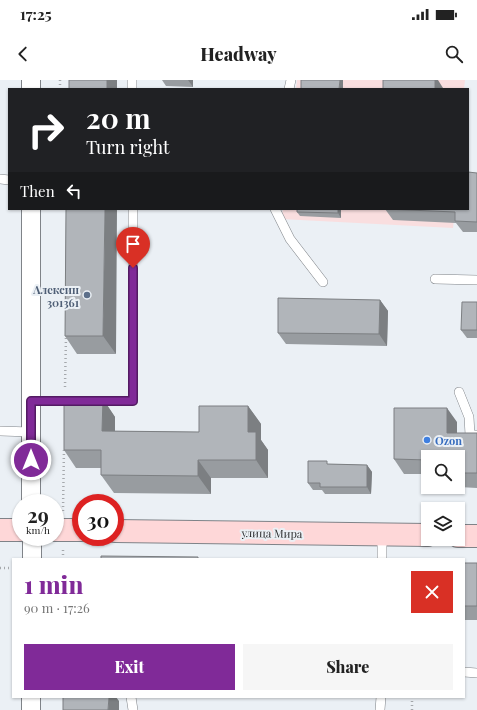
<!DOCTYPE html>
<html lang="en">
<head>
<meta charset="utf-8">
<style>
  :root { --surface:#fff; --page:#f6f6f6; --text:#222; --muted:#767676; --accent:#802a98 }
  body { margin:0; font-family:"Playfair Display",serif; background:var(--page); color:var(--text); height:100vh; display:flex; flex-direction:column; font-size:15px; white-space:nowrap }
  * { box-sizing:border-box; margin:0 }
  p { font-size:13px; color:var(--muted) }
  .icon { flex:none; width:22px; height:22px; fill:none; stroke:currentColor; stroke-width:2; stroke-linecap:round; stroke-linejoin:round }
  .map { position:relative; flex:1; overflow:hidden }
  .details { position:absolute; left:12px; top:478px; width:453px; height:140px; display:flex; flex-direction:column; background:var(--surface); border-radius:0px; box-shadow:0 1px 3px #0004 }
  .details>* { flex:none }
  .guide { position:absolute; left:8px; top:8px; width:461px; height:122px; border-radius:0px; box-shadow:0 1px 3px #0004; background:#202124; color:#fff; overflow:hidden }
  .controls { position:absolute; left:421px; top:370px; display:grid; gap:8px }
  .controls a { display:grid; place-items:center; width:44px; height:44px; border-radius:0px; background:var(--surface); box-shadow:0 1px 3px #0004; font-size:20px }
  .speed { position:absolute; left:12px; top:414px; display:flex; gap:8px; font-size:20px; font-weight:700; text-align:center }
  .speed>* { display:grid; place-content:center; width:52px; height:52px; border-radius:50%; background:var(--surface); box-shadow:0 1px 3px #0004; line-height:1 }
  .speed small { font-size:10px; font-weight:400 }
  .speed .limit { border:6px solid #d22; background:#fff; color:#111 }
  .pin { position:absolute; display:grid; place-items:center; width:34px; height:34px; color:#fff; margin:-41px -17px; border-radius:50% 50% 50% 0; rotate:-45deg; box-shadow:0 0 4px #0007 }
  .pin .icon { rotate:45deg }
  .me { position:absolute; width:44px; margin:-22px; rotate:0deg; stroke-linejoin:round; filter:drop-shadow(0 0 3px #0008) }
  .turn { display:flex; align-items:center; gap:14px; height:84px; padding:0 12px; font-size:18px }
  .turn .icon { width:52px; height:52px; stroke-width:2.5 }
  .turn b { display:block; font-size:28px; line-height:34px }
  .then { display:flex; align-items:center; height:38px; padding:0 12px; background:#0003; gap:8px; font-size:15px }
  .round { display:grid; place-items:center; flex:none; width:42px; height:42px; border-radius:0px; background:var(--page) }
  .overview { display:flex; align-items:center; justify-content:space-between; height:68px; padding:0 12px }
  h1 { font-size:24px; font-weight:800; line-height:30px; color:var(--accent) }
  .button { display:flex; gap:8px; margin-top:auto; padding:8px 12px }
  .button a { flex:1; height:46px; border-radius:0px; background:var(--accent); color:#fff; font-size:16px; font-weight:800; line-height:46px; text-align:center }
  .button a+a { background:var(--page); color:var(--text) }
  .status { display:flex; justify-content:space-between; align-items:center; height:28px; padding:0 20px; background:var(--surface); direction:ltr }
  .status svg { height:11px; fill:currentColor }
  header { display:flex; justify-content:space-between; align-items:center; height:52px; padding:0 12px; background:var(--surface); font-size:18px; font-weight:800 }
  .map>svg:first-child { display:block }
  .industrial { fill:#f9dedf }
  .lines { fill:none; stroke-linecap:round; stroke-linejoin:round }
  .lane-casing { stroke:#7f8388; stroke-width:10 }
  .street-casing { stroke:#7f8388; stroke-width:20 }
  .secondary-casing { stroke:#7f8388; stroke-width:24 }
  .path { stroke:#a5a8ac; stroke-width:2.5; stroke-dasharray:1 3; stroke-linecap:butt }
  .lane { stroke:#fff; stroke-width:9 }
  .street { stroke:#fff; stroke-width:18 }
  .secondary { stroke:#fed7d8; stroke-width:22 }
  .wall { fill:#989ca0 }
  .shaded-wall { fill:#7c7f82 }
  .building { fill:#b1b5ba; stroke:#7c7f82 }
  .route-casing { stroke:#531b63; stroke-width:10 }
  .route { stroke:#802a98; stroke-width:7 }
  .service-dot { fill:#5c6f8a; stroke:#ebf0f5; stroke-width:1.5 }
  .shop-dot { fill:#3f7fe0; stroke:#ebf0f5; stroke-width:1.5 }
  .labels { text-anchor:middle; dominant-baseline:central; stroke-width:4; stroke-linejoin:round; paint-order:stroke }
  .service-label { font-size:11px; font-weight:bold; fill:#4e5e75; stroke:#ebf0f5; text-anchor:end }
  .shop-label { font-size:11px; font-weight:bold; fill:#366cbe; stroke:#ebf0f5; text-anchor:start }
  .street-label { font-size:11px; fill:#292a2c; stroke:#ebf0f5 }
</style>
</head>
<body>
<div class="status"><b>17:25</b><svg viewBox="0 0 49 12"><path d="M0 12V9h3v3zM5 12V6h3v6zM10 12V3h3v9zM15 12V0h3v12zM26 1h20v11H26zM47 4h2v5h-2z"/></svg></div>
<header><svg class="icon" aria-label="back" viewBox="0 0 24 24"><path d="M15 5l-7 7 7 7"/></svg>Headway<svg class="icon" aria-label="search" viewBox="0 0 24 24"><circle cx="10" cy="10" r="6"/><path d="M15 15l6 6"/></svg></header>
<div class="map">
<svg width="477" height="630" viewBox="0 0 477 630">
  <rect width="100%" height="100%" fill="#ebf0f5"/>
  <path class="industrial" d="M297,0H465L464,9H296Z
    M283,129H455L453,148L281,139Z"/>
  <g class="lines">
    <defs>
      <path id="lane" d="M132,0V9
        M289,9L291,0
        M0,99L9,100
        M275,129L290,159L323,202
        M435,199L477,200
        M459,312L469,337L470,355H477
        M31,321H76
        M93,321H133V129
        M0,351L31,352
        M382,479V455
        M464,592L477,593
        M131,617L133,630
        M380,630L381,617"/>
      <path id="street" d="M31,9V0
        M31,129V423
        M32,457V479
        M31,630V617"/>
      <path id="secondary" d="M0,450H21
        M55,450H81
        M115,451L428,455
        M458,456H477"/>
    </defs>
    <use href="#lane" class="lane-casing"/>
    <use href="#street" class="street-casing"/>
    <use href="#secondary" class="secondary-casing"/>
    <path class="path" d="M60,0V9
      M65,307L66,256
      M63,431L64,368
      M63,479V470
      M0,488H13
      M412,617V630"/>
    <use href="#lane" class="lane"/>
    <use href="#street" class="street"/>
    <use href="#secondary" class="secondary"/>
  </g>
  <path class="wall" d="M162,0H193V7L166,6Z
    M477,93V152H463L456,143L393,140L385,129Z
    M66,129L116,274H77L65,256Z
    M297,129H341V138L300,136L297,132Z
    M380,220L388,231L387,266L286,264L278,253Z
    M477,222V258H467L461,250Z
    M103,319L115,337V351L199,352L248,326L261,344V360L268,370V398H211V414L114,413L101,395V388H76L64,370Z
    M457,342V353H477V408L459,407L458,406V377H428V394H404L394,379Z
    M329,384L367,385L372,392L371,414H325L322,410H313L308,403Z
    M464,483H477V540H464Z"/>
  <path class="shaded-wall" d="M107,0H117V9H107Z
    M188,0H193V7Z
    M340,0H343V9H339Z
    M435,0H438L443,8V9H435Z
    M105,129H117L116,274L103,256Z
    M338,129H341V138L338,133Z
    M380,220L388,231L387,266L379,254Z
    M103,319L115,337V369L102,351Z
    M248,326L261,344V360L268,370V398L256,380L248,352Z
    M447,328L457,342V367L447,353Z
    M198,380L211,398V414L198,396Z
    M367,385L372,392L371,414L367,407Z
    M109,617H116L119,621V630H108Z"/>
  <path class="building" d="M69,0H107V9H69Z
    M301,0H340L339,9H301Z
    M383,0H435V9H383Z
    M468,92L477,93V142L455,141V132L385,129H468Z
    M66,129H105L103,256H65Z
    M297,129H338V133L297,132Z
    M278,218L380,220L379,254L278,253Z
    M462,222H477V250H461Z
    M64,319H103L102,351L199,352V326H248V352H256V380H198V396L101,395V370H64Z
    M394,328H447V353H477V393H458V377H428V380L394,379Z
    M308,381H327V384L367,385V407H320V403H308Z
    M101,476L198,477V479H101Z
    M464,483H477V526H464Z
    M63,617H109L108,630H63Z"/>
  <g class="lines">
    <defs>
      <path id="route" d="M31,380V321H133V188"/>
    </defs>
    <use href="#route" class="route-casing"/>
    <use href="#route" class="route"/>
  </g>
  <circle class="service-dot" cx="87" cy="215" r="4"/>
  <circle class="shop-dot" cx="427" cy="360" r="4"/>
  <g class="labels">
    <g class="service-label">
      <text x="79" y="209">Алексин<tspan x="79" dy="13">301361</tspan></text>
    </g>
    <g class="shop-label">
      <text x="435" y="360">Ozon</text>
    </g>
    <g class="street-label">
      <text transform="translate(272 453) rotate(1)">улица Мира</text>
    </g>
  </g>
</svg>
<div class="controls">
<a><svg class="icon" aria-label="search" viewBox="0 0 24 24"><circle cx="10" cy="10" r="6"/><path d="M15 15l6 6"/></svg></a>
<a><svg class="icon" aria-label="layers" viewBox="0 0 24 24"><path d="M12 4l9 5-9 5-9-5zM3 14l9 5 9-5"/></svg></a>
</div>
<div class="speed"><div>29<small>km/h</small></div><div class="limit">30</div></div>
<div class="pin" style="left:133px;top:188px;background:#d93025"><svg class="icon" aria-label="arrive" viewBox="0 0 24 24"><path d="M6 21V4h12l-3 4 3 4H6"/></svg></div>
<svg class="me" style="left:31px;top:380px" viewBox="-20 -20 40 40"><circle r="17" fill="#802a98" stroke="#fff" stroke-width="3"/><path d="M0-11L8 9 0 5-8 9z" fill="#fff"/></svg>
<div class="guide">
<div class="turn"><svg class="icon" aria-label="right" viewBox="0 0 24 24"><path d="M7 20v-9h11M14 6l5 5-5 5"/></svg><div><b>20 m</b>Turn right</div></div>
<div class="then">Then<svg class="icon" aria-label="left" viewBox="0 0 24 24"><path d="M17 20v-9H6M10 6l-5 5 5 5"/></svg></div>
</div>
<section class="details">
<div class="overview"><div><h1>1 min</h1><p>90 m · 17:26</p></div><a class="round" style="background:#d93025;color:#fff"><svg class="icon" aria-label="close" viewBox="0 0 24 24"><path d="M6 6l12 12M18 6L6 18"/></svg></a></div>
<div class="button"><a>Exit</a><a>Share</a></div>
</section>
</div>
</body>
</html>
